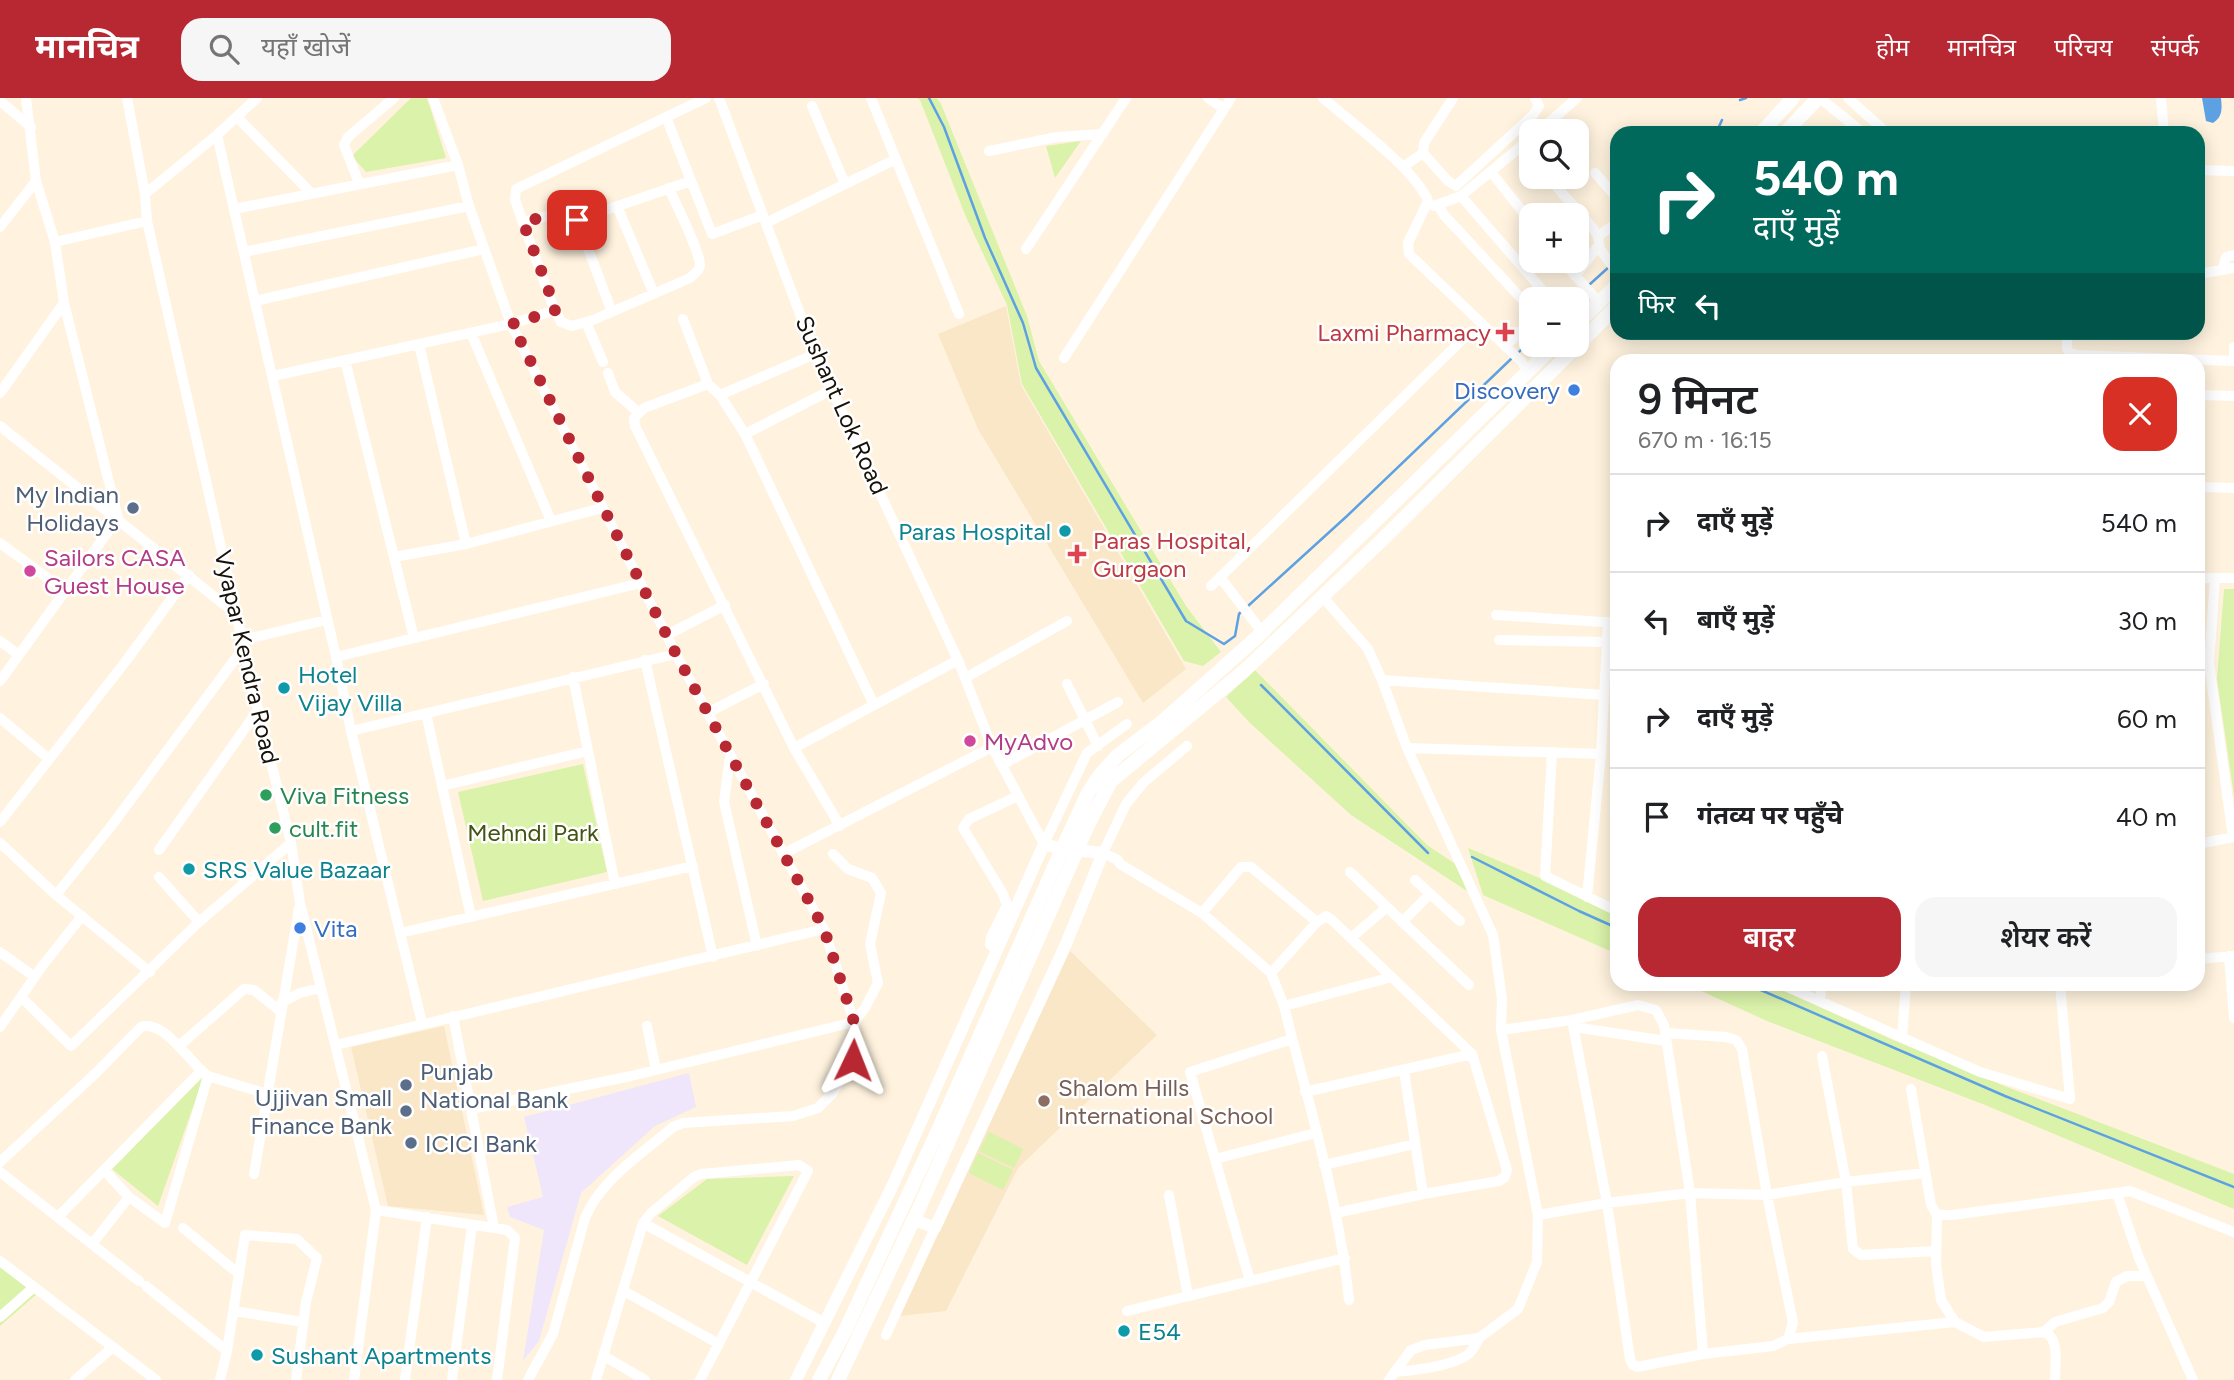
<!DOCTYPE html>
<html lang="hi">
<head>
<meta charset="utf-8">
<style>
  :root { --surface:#fff; --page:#f6f6f6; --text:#202124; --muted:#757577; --line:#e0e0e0; --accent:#b82832 }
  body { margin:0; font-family:Figtree,"Noto Sans Devanagari",sans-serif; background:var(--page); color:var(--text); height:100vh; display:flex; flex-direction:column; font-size:26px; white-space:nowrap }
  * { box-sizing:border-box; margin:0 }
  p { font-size:23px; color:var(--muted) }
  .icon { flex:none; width:38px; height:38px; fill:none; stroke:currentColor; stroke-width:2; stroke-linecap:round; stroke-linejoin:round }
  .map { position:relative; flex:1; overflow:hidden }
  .sheet { position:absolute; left:1610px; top:256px; width:595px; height:637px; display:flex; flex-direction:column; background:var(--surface); border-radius:21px; box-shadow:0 4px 18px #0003 }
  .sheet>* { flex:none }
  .banner { position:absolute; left:1610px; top:28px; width:595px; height:214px; border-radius:21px; box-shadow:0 4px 18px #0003; background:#00695c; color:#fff; overflow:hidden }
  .tools { position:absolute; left:1519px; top:21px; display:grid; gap:14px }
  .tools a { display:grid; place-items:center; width:70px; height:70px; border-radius:14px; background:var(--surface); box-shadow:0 4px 18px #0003; font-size:35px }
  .pin { position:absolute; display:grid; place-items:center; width:60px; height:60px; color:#fff; margin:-30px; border-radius:14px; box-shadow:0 4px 10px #0006 }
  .me { position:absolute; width:77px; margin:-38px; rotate:2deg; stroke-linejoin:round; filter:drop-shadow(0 0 5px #0008) }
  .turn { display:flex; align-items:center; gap:24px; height:147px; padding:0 28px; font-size:32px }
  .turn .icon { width:91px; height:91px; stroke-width:2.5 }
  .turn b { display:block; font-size:49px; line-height:60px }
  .then { display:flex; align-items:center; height:66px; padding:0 28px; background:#0003; gap:14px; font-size:26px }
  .round { display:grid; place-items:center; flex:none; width:74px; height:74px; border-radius:21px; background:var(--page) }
  .head { display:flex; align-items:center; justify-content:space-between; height:119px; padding:0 28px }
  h1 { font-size:42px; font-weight:600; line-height:52px }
  .cta { display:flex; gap:14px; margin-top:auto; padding:14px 28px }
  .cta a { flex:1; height:80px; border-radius:21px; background:var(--accent); color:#fff; font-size:28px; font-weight:600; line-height:80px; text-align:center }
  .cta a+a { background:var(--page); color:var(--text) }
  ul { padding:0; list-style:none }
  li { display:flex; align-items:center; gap:21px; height:98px; padding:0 28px; border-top:2px solid var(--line) }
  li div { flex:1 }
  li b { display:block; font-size:26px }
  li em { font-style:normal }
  header { display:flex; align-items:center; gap:42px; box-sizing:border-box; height:98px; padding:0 35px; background:var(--accent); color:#fff }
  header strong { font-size:33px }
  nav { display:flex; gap:38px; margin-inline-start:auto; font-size:24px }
  .search { width:490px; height:63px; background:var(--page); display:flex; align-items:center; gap:18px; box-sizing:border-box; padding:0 24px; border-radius:21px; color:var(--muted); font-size:26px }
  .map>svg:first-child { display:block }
  .built { fill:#f9e7c7 }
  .medical { fill:#efe6fc }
  .green { fill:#daf2aa }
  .water { fill:#5da1e3 }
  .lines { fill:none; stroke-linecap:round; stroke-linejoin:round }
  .stream { stroke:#5da1e3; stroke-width:2.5 }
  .minor { stroke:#fff; stroke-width:10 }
  .tertiary { stroke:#fff; stroke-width:12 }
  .secondary { stroke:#fff; stroke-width:14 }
  .route { stroke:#b82832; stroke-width:12; stroke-dasharray:0 21.6 }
  .health-dot { fill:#e0444e; stroke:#fff; stroke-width:2.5 }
  .shop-dot { fill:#3f7fe0; stroke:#fff; stroke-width:2.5 }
  .service-dot { fill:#5c6f8a; stroke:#fff; stroke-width:2.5 }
  .culture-dot { fill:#0f9aa8; stroke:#fff; stroke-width:2.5 }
  .hotel-dot { fill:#d1479c; stroke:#fff; stroke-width:2.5 }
  .leisure-dot { fill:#2e9e5b; stroke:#fff; stroke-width:2.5 }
  .education-dot { fill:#8d6e63; stroke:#fff; stroke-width:2.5 }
  .labels { text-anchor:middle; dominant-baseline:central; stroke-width:5; stroke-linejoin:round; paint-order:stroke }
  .health-label { font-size:24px; fill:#be3a42; stroke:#fff; text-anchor:end }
  .shop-label { font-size:24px; fill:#366cbe; stroke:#fff; text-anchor:end }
  .street-label { font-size:24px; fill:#161109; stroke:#fff }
  .service-label { font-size:24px; fill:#4e5e75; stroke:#fff; text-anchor:end }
  .culture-label { font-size:24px; fill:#0d838f; stroke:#fff; text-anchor:start }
  .hotel-label { font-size:24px; fill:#b23c85; stroke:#fff; text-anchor:start }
  .leisure-label { font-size:24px; fill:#27864d; stroke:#fff; text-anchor:start }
  .park-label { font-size:24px; fill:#425312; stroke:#fff }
  .education-label { font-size:24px; fill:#785e54; stroke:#fff; text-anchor:start }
</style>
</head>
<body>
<header>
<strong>मानचित्र</strong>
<div class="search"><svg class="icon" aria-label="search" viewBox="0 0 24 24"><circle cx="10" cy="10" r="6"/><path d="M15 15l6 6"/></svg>यहाँ खोजें</div>
<nav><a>होम</a><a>मानचित्र</a><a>परिचय</a><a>संपर्क</a></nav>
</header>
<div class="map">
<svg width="2234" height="1282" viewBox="0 0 2234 1282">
  <rect width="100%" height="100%" fill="#fff3df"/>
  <path class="built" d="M1006,208L1021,287L1186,571L1143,605L978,331L938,236Z
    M1070,853L1157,937L1018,1070L946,1213L900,1218Z
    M444,928L484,1117L388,1108L351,949Z"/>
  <path class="medical" d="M689,975L696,1009L655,1028L581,1095L539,1243L523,1263L544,1132L510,1119L507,1109L543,1099L524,1019Z"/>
  <path class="green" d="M411,0H427L446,60L366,74L352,58Z
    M917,0H937L941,6L1027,218L1039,263L1186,508L1221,554L1203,568L1184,563L1022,286L1007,207L966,119L920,2Z
    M1081,43L1055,80L1046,48Z
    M2224,491H2234V698L2217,581Z
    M1255,572L1427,747L1457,767L1467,793L1351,717L1250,625L1226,599Z
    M583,666L607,774L483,803L458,694Z
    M1468,750L1542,781L1617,817V856L1483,797Z
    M1686,886H1768L1893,942L2007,989L2234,1076V1111L1985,1007L1767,923Z
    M204,978L158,1108L112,1071Z
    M989,1034L1023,1051L1014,1070L979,1053Z
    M978,1055L1013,1072L1003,1092L969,1075Z
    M794,1078L747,1167L658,1118L707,1081Z
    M0,1169L37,1196L0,1228Z"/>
  <path class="water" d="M2202,0H2221C2222,10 2223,19 2213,25L2206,23Z"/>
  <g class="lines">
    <path class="stream" d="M929,0L944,29L985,140L1023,225L1036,270L1186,523L1224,546L1235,538L1239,516L1243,512
      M1740,2L1746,0
      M1716,35L1722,22
      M1589,187L1610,168
      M1574,201L1584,192
      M1519,254L1531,241
      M1248,508L1347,418L1511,261
      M1261,587L1428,755
      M1472,759L1579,813L1617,830
      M1747,886L2005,998L2234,1089"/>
    <path class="minor" d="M127,0L145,96L147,123L258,612L291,745L300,805L376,1112L354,1282
      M433,0L458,67L469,108L511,226L676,556L824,831L854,924L853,962L832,996L818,1010L793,1018L683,1025L673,1029C642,1056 601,1081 585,1120L553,1236L528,1282
      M719,0L815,256L958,562L992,649L1044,746
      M871,0L959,216
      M1208,0L1224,11
      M1323,0C1350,23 1416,72 1428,103L1408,145L1409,156L1522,264L1527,273
      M1820,0L1863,35
      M1848,0L1887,35
      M2161,0L2164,35
      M0,3L31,29
      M812,8L845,86
      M237,19L311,95
      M666,19L712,136L763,117
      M1539,33L1577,0
      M217,37L336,559L351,633L422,925
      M1522,49L1531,60
      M989,53L1057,39L1103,36
      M1423,55L1448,83L1456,88L1533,17L1539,8L1535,0
      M1403,69L1423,55L1424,45L1453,0
      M2198,72L2234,73
      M1491,74L1531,124
      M1595,75L1617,100
      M1548,79L1592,129L1598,138L1600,151L1617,174
      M359,85L344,47L348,39L394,0
      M669,90C675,105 701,155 700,168C699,173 693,177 690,180L593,222L572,228L561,224L551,203L515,102L516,91L706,0
      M145,96L217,37L257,0
      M1461,98L1550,201
      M1438,107L1444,117L1531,211
      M617,108L654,196
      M1434,108L1461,98L1531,40
      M234,111L458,67
      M577,122L691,83
      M523,124C540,121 562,110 577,122L612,214
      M766,125L896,61
      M0,129L36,83
      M1598,138L1617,125
      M55,144L147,123
      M1026,151L1126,0
      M244,154L469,108
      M1562,163L1599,204
      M2222,172L2226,159L2234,157
      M2198,176L2234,170
      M1575,178L1599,147
      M255,203L484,151
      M683,221L708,286L644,310L634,320L635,328L794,650L840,728
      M586,224L603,264
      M2067,234V251L2070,255L2077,257L2234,263V249
      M471,235L551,423
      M419,246L466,446
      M1506,248L1524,230
      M1064,260L1231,0
      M345,262L414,540
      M608,275L615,294L639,315
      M273,278L511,226L556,212
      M708,286L720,297L745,336L874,607
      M0,295L64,205
      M720,297L815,256
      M2198,297L2234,298
      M0,328L236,516
      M745,336L833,291
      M2198,389L2234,390
      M0,445L65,493
      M394,459L466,446L602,410
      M1220,479L1262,534
      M2198,480H2234
      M2215,480L2209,566L2233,739
      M1211,488L1470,234
      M1322,498L1368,551L1382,582L1407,650L1493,837L1502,901L1501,932L1538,1117L1537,1164L1518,1211L1479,1240L1425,1247L1411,1252L1389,1282
      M1496,517L1617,525
      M667,537L725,507
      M243,542L326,522
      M1499,542L1607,544
      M0,543L19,557
      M336,559L641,485
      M645,562L713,859
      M573,579L615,786
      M965,580L1067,523
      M1382,582L1604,597
      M0,583L118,420L64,205L55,144L36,83L26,0
      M1067,586L1098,648
      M426,615L471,819
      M707,615L764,586
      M0,620L49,661
      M351,633L676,556
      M1187,648L1144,684L1126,706L1103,755L1118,762L1120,766L1202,815L1271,875L1284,908C1308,1005 1339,1102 1349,1202
      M794,650L958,562
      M1407,650L1601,656
      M1552,654L1545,778L1617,813
      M730,658L724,704L757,848
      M1002,667L1118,604
      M442,688L588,653
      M0,724L126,563L189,477
      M0,745L56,797L150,874
      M1044,746L1087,655L1127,626
      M2198,746L2234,739
      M159,752L258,612
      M783,756L992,649
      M1350,774L1469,887
      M159,779L199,824
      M1415,782L1460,823
      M56,797L112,727L244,549
      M1587,799L1601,656L1608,524
      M1202,815L1241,769H1251L1317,824
      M1402,824L1430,796
      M400,835L693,768
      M1351,840L1387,809
      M997,852L990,847L991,839L1007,807L1003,796L963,730L969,721L1018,698
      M0,854L35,879
      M2229,858L2234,920
      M2198,861L2234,858
      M1271,875L1317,824L1326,818L1332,822L1472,956L1507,1072L1505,1079L1499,1083L1423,1096L1336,1115
      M1781,886L1980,974L2070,1001L2060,886
      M21,899L71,948L199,824L291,745
      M1820,902L1822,886
      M282,904L300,895L320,890
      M1284,908L1392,879
      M453,918L494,1130
      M1572,922L1607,1105L1630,1261L1633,1267L1637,1269L1703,1256L1773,1248L1788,1241L1793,1225L1767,1097L1742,951L1736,942L1726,939L1665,935
      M647,928L656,972
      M0,929L43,867L82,818
      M1574,929L1666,943
      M1501,932L1572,922L1638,907L1656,912L1664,927L1690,1095L1703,1256
      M1902,939L1906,886
      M336,947L824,831
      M179,948L244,891L254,892L280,913
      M1822,958L1846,1084L1853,1151L1861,1157L1936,1153
      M1404,973L1423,1096
      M1911,991L1931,1107L1937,1117H1952L2130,1093L2234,1134
      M1305,994L1472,956
      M471,1011L631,978L854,924L865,910L878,885L870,846L881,795L872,780L848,771L833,756
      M1215,1061L1316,1035
      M0,1064L97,974L141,929C165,921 190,966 208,978L267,996
      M1324,1067L1415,1046
      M0,1074L139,1183
      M254,1076L299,810
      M2117,1095L2139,1160L2193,1282
      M1169,1097L1188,1198
      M129,1099L165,1125L208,978
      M376,1112L507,1132L515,1140L497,1282
      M1538,1117L1607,1105L1690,1095L1767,1097L1846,1084L1925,1075
      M1937,1117L1936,1166L1941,1202L1955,1224L1984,1239L2044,1234C2060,1239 2055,1268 2055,1282
      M58,1119L201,973
      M643,1125L821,1223
      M183,1130L239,1176
      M92,1146L129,1099L104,1072
      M0,1163L156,1282
      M1250,1183L1190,974L1292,941
      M146,1188L227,1253
      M624,1193L719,1246
      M234,1213L303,1224
      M1127,1213L1345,1160
      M0,1219L34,1189
      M2044,1234L2055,1224L2103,1210L2109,1204L2116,1184L2127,1178H2146
      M886,1237L935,1130
      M1788,1241L1955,1224
      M604,1258L645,1282
      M1394,1274C1413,1273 1450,1268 1466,1258C1472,1254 1476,1247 1479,1240
      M75,1282L113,1249
      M220,1282L227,1253L245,1137L297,1141L317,1160L306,1204L296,1282
      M405,1282L427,1119
      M452,1282L472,1127
      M596,1282L643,1125L651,1115L694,1079L701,1076L799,1067L808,1073L700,1282"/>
    <path class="tertiary" d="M796,1282L892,1089L1044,746L1062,751L1103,755L1066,846L935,1130L913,1121"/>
    <path class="secondary" d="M1761,35L1793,0
      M1785,35L1818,0
      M1577,226L1617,187
      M819,1282L844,1235L936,1037L1062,751L1088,695L1099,678L1118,657L1163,623L1254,542L1555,247
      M838,1282L921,1106L1089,725L1111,683L1244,573L1381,443L1617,208"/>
  </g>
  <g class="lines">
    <path class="route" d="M577,122C563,110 540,121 523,124L556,212L512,226L676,556L824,831L854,924L853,962"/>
  </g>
  <g class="health-dot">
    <path d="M1501.5 223.5h7v7h7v7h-7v7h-7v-7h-7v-7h7z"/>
    <path d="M1073.5 445.5h7v7h7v7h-7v7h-7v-7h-7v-7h7z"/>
  </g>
  <g class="shop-dot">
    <circle cx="1574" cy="292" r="7"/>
    <circle cx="300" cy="830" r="7"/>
  </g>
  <g class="service-dot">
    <circle cx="133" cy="410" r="7"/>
    <circle cx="406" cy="987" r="7"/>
    <circle cx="406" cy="1013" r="7"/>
    <circle cx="411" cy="1045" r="7"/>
  </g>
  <g class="culture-dot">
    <circle cx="1065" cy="433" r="7"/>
    <circle cx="284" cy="590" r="7"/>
    <circle cx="189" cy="771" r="7"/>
    <circle cx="1124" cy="1233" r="7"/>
    <circle cx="257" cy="1257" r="7"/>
  </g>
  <g class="hotel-dot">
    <circle cx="30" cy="473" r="7"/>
    <circle cx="970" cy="643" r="7"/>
  </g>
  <g class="leisure-dot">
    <circle cx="266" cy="697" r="7"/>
    <circle cx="275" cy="730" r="7"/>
  </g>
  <circle class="education-dot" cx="1044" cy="1003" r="7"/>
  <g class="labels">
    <g class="health-label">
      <text x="1491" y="234">Laxmi Pharmacy</text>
      <text x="1093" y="442" text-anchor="start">Paras Hospital,<tspan x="1093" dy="28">Gurgaon</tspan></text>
    </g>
    <g class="shop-label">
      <text x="1560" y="292">Discovery</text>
      <text x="314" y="830" text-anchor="start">Vita</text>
    </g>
    <g class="street-label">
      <text transform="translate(842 307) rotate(66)">Sushant Lok Road</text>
      <text transform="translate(247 559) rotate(77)">Vyapar Kendra Road</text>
    </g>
    <g class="service-label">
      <text x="119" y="396">My Indian<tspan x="119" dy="28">Holidays</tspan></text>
      <text x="420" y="973" text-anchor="start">Punjab<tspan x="420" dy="28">National Bank</tspan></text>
      <text x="392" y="999">Ujjivan Small<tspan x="392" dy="28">Finance Bank</tspan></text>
      <text x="425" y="1045" text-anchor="start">ICICI Bank</text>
    </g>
    <g class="culture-label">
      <text x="1051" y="433" text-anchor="end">Paras Hospital</text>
      <text x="298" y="576">Hotel<tspan x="298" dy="28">Vijay Villa</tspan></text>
      <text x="203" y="771">SRS Value Bazaar</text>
      <text x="1138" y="1233">E54</text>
      <text x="271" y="1257">Sushant Apartments</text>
    </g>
    <g class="hotel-label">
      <text x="44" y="459">Sailors CASA<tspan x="44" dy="28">Guest House</tspan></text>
      <text x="984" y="643">MyAdvo</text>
    </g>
    <g class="leisure-label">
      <text x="280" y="697">Viva Fitness</text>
      <text x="289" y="730">cult.fit</text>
    </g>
    <g class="park-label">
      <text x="533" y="734">Mehndi Park</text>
    </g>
    <g class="education-label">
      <text x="1058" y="989">Shalom Hills<tspan x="1058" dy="28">International School</tspan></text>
    </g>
  </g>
</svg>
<div class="tools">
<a><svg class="icon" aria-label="search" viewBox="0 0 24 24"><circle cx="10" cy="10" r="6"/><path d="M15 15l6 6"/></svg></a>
<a>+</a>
<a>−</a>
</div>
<div class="pin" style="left:577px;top:122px;background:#d93025"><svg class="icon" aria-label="arrive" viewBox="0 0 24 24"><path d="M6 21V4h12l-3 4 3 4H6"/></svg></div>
<svg class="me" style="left:853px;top:962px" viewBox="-20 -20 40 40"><path d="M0-17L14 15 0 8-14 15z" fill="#b82832" stroke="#fff" stroke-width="4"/></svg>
<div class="banner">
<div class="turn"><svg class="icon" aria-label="right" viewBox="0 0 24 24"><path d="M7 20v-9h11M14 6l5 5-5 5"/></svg><div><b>540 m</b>दाएँ मुड़ें</div></div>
<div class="then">फिर<svg class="icon" aria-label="left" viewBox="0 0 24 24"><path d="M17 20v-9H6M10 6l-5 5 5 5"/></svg></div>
</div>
<section class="sheet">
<div class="head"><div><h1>9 मिनट</h1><p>670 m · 16:15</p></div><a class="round" style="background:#d93025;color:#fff"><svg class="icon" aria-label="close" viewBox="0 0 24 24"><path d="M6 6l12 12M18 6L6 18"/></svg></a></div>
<ul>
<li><svg class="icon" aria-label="right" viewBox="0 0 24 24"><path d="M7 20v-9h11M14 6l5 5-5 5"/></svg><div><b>दाएँ मुड़ें</b></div><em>540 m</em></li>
<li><svg class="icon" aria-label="left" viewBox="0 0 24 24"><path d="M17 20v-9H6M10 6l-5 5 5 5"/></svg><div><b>बाएँ मुड़ें</b></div><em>30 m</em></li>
<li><svg class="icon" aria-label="right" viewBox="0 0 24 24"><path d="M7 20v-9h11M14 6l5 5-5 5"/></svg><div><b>दाएँ मुड़ें</b></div><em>60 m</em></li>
<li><svg class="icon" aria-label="arrive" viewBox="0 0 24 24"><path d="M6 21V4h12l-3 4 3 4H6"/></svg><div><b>गंतव्य पर पहुँचे</b></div><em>40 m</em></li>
</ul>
<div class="cta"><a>बाहर</a><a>शेयर करें</a></div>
</section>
</div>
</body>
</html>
